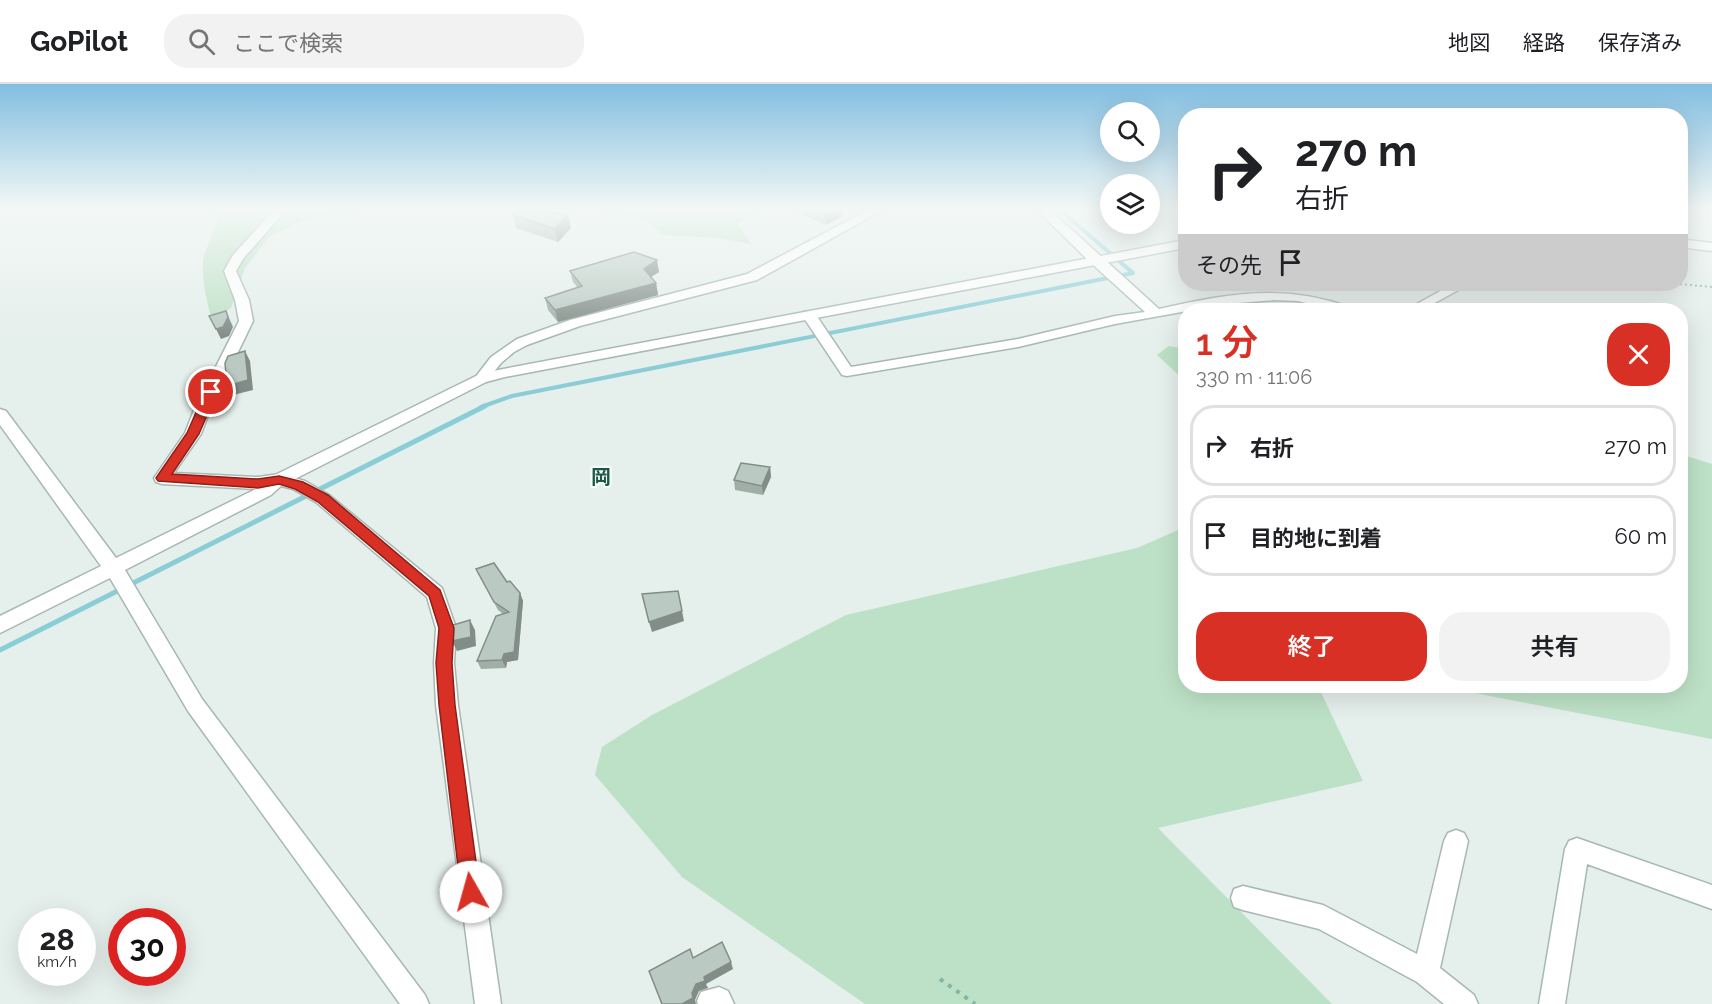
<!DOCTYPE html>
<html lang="ja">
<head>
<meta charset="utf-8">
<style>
  :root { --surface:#fff; --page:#f2f2f2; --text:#202124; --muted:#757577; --line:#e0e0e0; --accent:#d93025 }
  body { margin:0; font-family:Raleway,"Noto Sans JP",sans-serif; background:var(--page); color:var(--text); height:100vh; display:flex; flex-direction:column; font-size:22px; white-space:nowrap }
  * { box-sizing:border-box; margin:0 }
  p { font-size:20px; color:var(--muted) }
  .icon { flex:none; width:33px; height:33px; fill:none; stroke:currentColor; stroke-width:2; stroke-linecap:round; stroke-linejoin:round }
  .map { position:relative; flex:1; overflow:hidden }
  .sheet { position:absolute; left:1178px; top:219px; width:510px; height:390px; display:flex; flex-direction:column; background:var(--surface); border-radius:24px; box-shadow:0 6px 24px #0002 }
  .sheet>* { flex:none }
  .top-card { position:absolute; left:1178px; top:24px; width:510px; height:183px; border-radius:24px; box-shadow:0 6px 24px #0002; background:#fff; color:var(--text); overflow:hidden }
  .buttons { position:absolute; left:1100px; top:18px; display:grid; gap:12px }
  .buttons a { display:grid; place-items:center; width:60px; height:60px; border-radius:50%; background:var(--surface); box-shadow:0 6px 24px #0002; font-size:30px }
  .speed { position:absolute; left:18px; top:824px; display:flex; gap:12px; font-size:30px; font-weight:700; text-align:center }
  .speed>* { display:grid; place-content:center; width:78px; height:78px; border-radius:50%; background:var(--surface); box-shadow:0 6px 24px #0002; line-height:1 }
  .speed small { font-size:15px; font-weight:400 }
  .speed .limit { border:9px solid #d22; background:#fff; color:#111 }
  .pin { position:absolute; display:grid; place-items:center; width:51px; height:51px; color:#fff; margin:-26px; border:3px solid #fff; border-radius:50%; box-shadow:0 2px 6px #0007 }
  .me { position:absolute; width:66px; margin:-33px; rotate:353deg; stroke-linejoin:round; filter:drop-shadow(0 0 4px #0008) }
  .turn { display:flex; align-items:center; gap:21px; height:126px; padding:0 18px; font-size:27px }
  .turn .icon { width:78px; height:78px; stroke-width:2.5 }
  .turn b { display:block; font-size:42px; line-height:51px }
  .then { display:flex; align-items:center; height:57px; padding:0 18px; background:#0003; gap:12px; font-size:22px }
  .round { display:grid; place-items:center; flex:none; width:63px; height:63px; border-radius:24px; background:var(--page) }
  .headline { display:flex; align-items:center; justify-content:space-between; height:102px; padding:0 18px }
  h1 { font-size:36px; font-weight:600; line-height:45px; color:var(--accent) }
  .action { display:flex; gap:12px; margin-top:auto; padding:12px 18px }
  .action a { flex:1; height:69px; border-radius:24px; background:var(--accent); color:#fff; font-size:24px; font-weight:600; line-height:69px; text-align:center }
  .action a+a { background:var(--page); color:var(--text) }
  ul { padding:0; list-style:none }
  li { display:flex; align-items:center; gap:18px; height:81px; margin:0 12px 9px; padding:0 6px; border:3px solid var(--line); border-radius:24px }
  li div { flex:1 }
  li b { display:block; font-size:22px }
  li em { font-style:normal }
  header { display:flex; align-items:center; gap:36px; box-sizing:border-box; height:84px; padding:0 30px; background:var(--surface); border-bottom:2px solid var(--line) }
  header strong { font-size:28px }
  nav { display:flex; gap:33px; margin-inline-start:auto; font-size:21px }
  .search { width:420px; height:54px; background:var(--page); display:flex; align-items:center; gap:15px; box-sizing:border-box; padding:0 21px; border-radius:24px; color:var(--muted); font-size:22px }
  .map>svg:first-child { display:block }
  .green { fill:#bde1c6 }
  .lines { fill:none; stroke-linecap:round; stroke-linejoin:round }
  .stream-far1 { stroke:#8acdd7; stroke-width:4 }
  .stream { stroke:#8acdd7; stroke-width:5 }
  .minor-casing { stroke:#a7b8b2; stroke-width:3 }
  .tertiary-casing { stroke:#a7b8b2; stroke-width:3 }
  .path-far1 { stroke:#83b5a5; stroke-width:2; stroke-dasharray:2 3; stroke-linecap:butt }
  .path { stroke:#83b5a5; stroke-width:4; stroke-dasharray:4 6; stroke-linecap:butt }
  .minor { fill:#fff; fill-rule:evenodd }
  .tertiary { fill:#fff; fill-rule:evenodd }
  .wall { fill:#a0aea8 }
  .shaded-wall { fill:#828d88 }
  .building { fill:#bacac3; stroke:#828d88; stroke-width:1.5 }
  .route { fill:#d93025; stroke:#8d1f18; stroke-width:1.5 }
  .labels { text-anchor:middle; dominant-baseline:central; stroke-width:4.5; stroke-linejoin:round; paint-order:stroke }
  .quarter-label { font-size:20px; font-weight:bold; fill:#1c5748; stroke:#f6fbf9 }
</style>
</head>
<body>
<header>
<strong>GoPilot</strong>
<div class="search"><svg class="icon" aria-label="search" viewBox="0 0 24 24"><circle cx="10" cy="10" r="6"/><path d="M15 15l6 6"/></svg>ここで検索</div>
<nav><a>地図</a><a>経路</a><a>保存済み</a></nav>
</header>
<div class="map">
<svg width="1712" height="920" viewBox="0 0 1712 920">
  <rect width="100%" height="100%" fill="#e5efeb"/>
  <path class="green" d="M214,126H365L303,136L269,153L245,184L231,224L212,236C207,220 200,188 204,172C209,158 215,146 218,132Z
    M602,126H760L738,140L751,160L717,154L662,151L646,135L611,130Z
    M1169,262L1185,265V297L1157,271Z
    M1680,370L1712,380V655L1439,602H1680Z
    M1185,443V602H1318L1363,697L1158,744L1332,920H865L682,793L595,691L602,663L652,631L846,531L1137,464Z"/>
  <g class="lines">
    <path class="stream-far1" d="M481,323L512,312L1133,189L1060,126"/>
    <path class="stream" d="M0,566L485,322"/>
    <defs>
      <path id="minor" d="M274,126H286L243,175L236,187L249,216L253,237L210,326L201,350L174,389L258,393L279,390L305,397L329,411L442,504L456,544L454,579L458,621L501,920H475L436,621L434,579L436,544L427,513L317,419L293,405L281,402L271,411L125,486L202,615L425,911L429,920H400L188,627L110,494L0,549V532L101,482L0,341V325L6,327L116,474L256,405L162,400L156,398L154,394L185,349L194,326L239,237L235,216L224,187L233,171Z
        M868,126H883L757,196L580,242L527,261L514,268L501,279L486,298L481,299L474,295L491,273L517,255L570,236L747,190Z
        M1037,126H1050L1159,225C1226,210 1282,199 1349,223L1351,226H1333L1298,217L1274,216L1226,220L1115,240L1018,263L847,292L842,291L802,231L804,228H814L851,283L1018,255L1115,232L1145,228L1091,179Z
        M1453,200H1469L1422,226H1406Z
        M1456,746L1464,749L1468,757L1440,884L1474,911L1478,920H1444L1417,898L1319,845L1243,826L1234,823L1231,814L1234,805L1243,802L1323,821L1417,870L1444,757L1448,749Z
        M1577,754L1712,801V825L1587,780L1565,920H1539L1565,765L1569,757Z
        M719,903L728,907L734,920H698L697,917L701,908Z"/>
      <path id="tertiary" d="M1680,155L1712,159V167L1680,163Z
        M1185,156V164L505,293L486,298L285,400H273L271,396L273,392L476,292L498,286Z"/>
    </defs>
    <use href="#minor" class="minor-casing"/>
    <use href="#tertiary" class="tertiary-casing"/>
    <path class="path-far1" d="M1680,200L1712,203"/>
    <path class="path" d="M940,895L975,920"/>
    <use href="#minor" class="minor"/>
    <use href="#tertiary" class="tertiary"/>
  </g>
  <path class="wall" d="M791,126H843V132L826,141Z
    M513,131L571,144L558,158L516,144Z
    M570,187L659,188L651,193L656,199L658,211L558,238L548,226L545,214L577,203L573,198Z
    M770,383L771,393L763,411L735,406L734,396Z
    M476,485L507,498L520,509L523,517L518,576L507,578L506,584L481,585L477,577L503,530L498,526Z"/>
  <path class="shaded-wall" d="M837,126H843V132L826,141L825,132Z
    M568,130L571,144L558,158L555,145Z
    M657,176L659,188L646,196L644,185Z
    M656,199L658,211L558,238L555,226Z
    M226,227L233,243L229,252L221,255L216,245Z
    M245,267L250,277L253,306L233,311L227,302Z
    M770,383L771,393L763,411L762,402Z
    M520,509L523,517L518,576L507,578L506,584L502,576Z
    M682,527L684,537L652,548L649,538Z
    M470,536L475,546L476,562L457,567L452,557Z
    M731,878L733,885L706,900L708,904L699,907L695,916L696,920H682L692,909L696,900L704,893Z"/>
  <path class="building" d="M514,126H520L568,130L555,145L513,131Z
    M811,126H837L825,132Z
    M634,168L657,176L644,185L656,199L555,226L545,214L582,202L570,187Z
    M226,227L228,233L223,243L216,245L209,232Z
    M245,267L248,296L227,302L225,279L228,272Z
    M741,379L770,383L762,402L734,396Z
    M494,479L507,498L510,497L520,509L514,568L504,570L502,576L477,577L496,532L509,528L494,518L476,485Z
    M678,507L682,527L649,538L642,510Z
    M470,536L471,553L452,557L453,541Z
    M722,858L731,878L704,893L705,897L696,900L692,909L693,914L682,920H662L649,887L690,865L693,874Z"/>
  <linearGradient id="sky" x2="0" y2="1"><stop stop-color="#82bee1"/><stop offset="0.49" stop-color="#f3f8f6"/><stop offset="1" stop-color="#f3f8f6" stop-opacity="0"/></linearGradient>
  <rect width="1712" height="255" fill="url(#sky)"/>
  <path class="route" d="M211,305L217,308L199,350L172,390L258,395L279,392L303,398L328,411L440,506L454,544L452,579L455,621L480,808L477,815L471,817L464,815L461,808L439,621L436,579L439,544L429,512L318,418L295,405L279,400L258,404L158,397L156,394L158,391L187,349L205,308Z"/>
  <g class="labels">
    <g class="quarter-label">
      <text x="601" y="393">岡</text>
    </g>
  </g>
</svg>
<div class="buttons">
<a><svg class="icon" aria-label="search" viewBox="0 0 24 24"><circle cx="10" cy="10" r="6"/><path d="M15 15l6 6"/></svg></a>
<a><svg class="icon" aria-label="layers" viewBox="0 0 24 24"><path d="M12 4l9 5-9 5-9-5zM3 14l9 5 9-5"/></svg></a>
</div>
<div class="speed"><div>28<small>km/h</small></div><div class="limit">30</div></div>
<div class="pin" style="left:211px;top:308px;background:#d93025"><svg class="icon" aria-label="arrive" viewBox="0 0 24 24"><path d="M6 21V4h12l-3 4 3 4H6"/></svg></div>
<svg class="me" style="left:471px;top:808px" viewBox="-20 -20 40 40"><circle r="19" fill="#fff"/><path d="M0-13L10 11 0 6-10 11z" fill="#d93025"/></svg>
<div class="top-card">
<div class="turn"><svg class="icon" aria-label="right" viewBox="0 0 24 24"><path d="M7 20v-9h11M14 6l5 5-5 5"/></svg><div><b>270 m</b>右折</div></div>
<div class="then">その先<svg class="icon" aria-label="arrive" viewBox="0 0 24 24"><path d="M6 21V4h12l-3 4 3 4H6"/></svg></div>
</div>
<section class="sheet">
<div class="headline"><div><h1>1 分</h1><p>330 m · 11:06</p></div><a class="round" style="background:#d93025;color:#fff"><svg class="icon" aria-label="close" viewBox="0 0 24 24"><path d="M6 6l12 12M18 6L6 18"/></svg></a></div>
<ul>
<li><svg class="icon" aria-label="right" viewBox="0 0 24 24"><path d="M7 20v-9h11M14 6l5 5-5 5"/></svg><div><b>右折</b></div><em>270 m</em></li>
<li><svg class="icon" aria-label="arrive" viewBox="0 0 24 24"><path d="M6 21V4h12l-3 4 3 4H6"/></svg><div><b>目的地に到着</b></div><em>60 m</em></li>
</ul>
<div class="action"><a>終了</a><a>共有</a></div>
</section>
</div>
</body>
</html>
